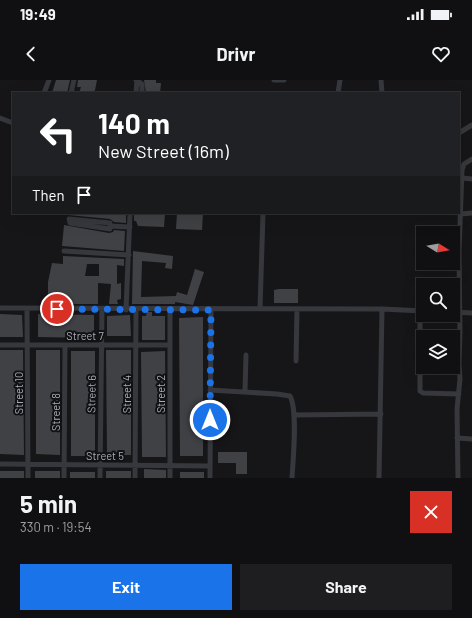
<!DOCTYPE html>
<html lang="en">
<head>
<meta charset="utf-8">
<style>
  :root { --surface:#101012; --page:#1e1e20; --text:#f1f3f6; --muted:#9c9d9f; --line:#303032; --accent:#1a73e8 }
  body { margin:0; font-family:Barlow,sans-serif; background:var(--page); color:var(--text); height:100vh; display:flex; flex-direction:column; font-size:15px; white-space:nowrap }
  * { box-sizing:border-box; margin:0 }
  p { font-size:13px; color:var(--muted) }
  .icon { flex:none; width:22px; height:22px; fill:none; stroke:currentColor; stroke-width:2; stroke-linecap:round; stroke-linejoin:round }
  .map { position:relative; height:398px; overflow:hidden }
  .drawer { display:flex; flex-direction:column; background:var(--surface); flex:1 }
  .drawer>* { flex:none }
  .guide { position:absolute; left:12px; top:12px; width:448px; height:122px; border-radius:0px; box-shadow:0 4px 16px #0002,0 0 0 1px var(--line); background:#202124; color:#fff; overflow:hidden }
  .needle { width:26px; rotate:101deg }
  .buttons { position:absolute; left:416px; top:146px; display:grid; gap:8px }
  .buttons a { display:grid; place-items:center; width:44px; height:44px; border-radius:0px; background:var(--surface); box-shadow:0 4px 16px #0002,0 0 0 1px var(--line); font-size:20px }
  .pin { position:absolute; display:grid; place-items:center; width:34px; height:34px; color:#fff; margin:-17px; border:2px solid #fff; border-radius:50%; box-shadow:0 1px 4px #0007 }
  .me { position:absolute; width:44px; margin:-22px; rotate:0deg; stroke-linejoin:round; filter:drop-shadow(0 0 3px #0008) }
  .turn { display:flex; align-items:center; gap:14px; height:84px; padding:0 20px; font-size:18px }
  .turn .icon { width:52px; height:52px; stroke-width:2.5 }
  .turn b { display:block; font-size:28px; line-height:34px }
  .then { display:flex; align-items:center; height:38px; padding:0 20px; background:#0003; gap:8px; font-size:15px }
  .round { display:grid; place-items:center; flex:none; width:42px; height:42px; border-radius:0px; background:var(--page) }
  .summary { display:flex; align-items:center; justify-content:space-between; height:68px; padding:0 20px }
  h1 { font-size:24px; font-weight:700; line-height:30px }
  .button { display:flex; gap:8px; margin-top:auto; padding:8px 20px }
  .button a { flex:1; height:46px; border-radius:0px; background:var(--accent); color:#fff; font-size:16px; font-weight:700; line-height:46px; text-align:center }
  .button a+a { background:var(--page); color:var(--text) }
  .status { display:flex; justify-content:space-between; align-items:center; height:28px; padding:0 20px; background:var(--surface); direction:ltr }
  .status svg { height:11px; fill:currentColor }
  header { display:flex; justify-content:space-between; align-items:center; height:52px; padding:0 20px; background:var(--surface); font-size:18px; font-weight:700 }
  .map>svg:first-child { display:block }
  .building { fill:#404145; fill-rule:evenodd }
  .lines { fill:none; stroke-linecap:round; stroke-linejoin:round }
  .minor { stroke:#37383d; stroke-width:5 }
  .route { stroke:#1a73e8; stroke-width:7; stroke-dasharray:0 12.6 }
  .labels { text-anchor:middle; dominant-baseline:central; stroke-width:4; stroke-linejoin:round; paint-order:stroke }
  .street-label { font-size:11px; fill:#a8adb8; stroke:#111113 }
</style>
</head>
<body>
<div class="status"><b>19:49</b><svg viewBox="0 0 49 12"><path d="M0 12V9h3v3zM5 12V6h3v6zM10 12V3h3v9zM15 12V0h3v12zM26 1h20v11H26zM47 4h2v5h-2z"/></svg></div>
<header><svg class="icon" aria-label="back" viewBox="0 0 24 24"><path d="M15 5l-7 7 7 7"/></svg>Drivr<svg class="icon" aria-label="heart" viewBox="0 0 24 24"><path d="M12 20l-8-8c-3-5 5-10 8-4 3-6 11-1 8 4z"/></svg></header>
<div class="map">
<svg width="472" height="398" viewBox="0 0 472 398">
  <rect width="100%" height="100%" fill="#161618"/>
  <path class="building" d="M56,0H70L67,13H52Z
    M78,0H97L95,10L93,13H79L81,7H77Z
    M144,0H156V3H161L160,13H146Z
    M68,133L114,135V133H126V143L114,142L110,139L68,135Z
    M134,133H165L164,147L138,146L136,141H134Z
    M177,133H203L202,150L176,149Z
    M64,145L109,153L113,152L114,150L125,151L124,171L62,166Z
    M133,171L173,176L172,189L165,188L166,183L142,181L141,217L176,216L177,212L187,215L195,189L204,192L193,225L175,222V224H132Z
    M63,176L124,179V186L117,185V204L121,203V219L117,220L118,224H109L111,204L98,203V224H48V202L52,183L63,184ZM87,184H99V196H85Z
    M279,209H298V223H274V210Z
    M147,232H152V236H165V260H142V236H146Z
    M0,234L22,235L23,257H0Z
    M38,234L94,235V258L38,257Z
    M130,235L131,256H107V236Z
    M203,237V376H180L179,238Z
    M0,270H23L24,375L0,374Z
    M36,270H60V375L36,374Z
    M106,270H131V375H107Z
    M71,271H95V376H71Z
    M165,271L166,377H142L141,272Z
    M218,372H247V394H236V383H218Z
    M144,389L166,390V398H144Z
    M0,391H24V398H0Z
    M35,391H60V398H35Z
    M106,391H131V398H106Z
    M70,392H95V398H70Z
    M180,392H204V398H180Z"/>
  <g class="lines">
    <path class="minor" d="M136,0L142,4V13
      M274,0H284
      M381,0L382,13
      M44,13L49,0
      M71,13L74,0
      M136,13L137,0
      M338,13L340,0
      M0,38L13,43
      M459,53L472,45
      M462,98L472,99
      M461,134L472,133
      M110,146V143L69,139L70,143L110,149V146L130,147
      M64,171L129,175
      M0,228L382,229L423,231
      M27,229L28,398
      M260,229L263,133
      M126,230L130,133
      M170,230V398
      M420,231V311L423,313L459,314
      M453,232L472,233
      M0,265H170
      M296,281L297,229
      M210,310L277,314L290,316C298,330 293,380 292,398
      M245,311L246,275
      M294,335L381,334
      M457,358L472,359
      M0,384L210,386
      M64,398L65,265
      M100,398L102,229
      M135,398L136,230
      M210,398L211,230
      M379,398L382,229
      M458,398L457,329L460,299L459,284L460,252L459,172L462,90L464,84L472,79"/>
  </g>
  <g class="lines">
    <path class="route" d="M57,229L211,230L210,340"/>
  </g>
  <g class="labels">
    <g class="street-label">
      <text x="85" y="255">Street 7</text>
      <text transform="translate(18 313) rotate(-90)">Street 10</text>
      <text transform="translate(91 314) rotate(-89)">Street 6</text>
      <text transform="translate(126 314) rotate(-90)">Street 4</text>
      <text transform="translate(160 314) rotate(-90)">Street 2</text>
      <text transform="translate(55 332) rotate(-90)">Street 8</text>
      <text x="105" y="375">Street 5</text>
    </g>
  </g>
</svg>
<div class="buttons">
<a><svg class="needle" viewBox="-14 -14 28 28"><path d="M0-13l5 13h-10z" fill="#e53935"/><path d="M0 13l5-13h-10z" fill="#9c9d9f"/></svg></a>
<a><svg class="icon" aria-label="search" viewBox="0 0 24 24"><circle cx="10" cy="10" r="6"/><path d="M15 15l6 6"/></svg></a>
<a><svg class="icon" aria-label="layers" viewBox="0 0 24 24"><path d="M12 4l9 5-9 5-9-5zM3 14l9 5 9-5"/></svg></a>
</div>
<div class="pin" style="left:57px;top:229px;background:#d93025"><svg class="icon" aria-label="arrive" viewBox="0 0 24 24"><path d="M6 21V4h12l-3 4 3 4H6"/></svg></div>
<svg class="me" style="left:210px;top:340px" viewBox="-20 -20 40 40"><circle r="17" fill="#1a73e8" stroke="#fff" stroke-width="3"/><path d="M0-11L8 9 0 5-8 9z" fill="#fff"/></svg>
<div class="guide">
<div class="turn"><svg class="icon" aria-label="left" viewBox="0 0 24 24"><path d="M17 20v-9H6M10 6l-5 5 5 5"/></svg><div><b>140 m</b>New Street (16m)</div></div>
<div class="then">Then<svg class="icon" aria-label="arrive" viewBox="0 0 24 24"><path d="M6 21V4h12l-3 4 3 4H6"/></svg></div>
</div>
</div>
<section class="drawer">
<div class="summary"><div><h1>5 min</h1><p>330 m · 19:54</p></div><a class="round" style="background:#d93025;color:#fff"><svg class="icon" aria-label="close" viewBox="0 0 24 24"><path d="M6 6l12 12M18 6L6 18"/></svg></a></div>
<div class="button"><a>Exit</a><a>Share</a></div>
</section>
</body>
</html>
